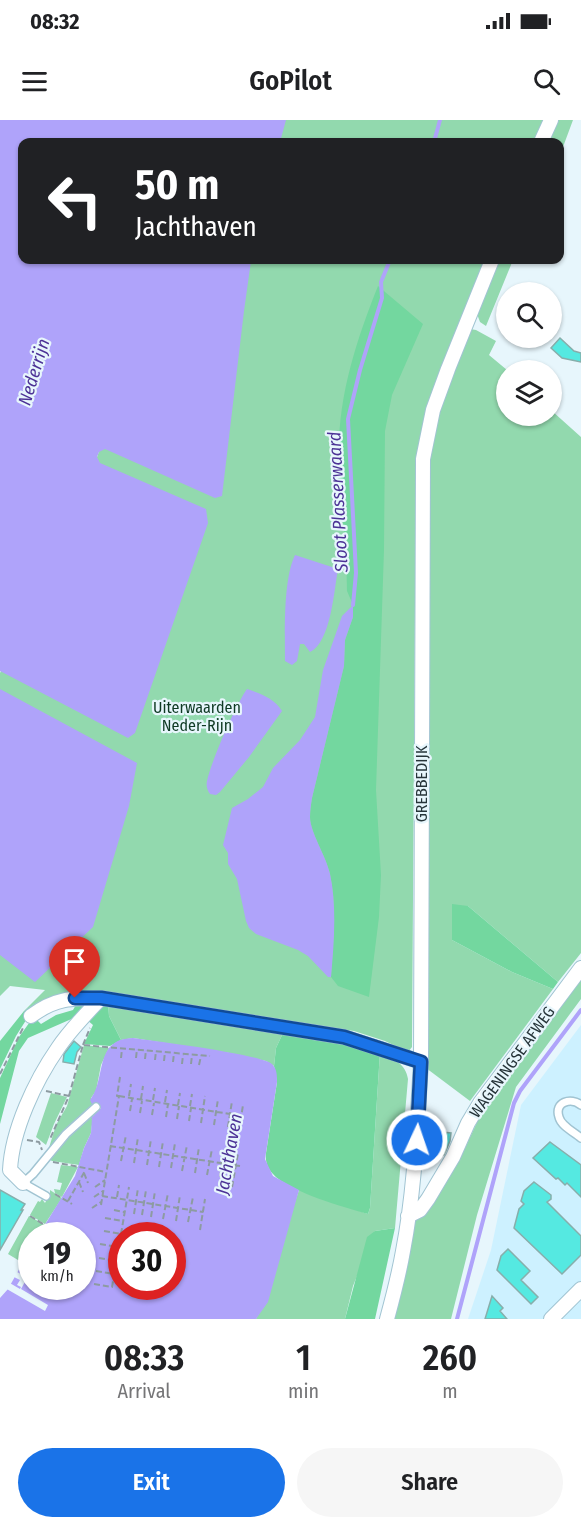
<!DOCTYPE html>
<html lang="en">
<head>
<meta charset="utf-8">
<style>
  :root { --surface:#fff; --page:#f6f6f6; --text:#202124; --muted:#757577; --accent:#1a73e8 }
  body { margin:0; font-family:"Fira Sans Condensed",sans-serif; background:var(--page); color:var(--text); height:100vh; display:flex; flex-direction:column; font-size:22px; white-space:nowrap }
  * { box-sizing:border-box; margin:0 }
  p { font-size:20px; color:var(--muted) }
  .icon { flex:none; width:33px; height:33px; fill:none; stroke:currentColor; stroke-width:2; stroke-linecap:round; stroke-linejoin:round }
  .map { position:relative; height:1199px; overflow:hidden }
  .drawer { display:flex; flex-direction:column; background:var(--surface); flex:1 }
  .drawer>* { flex:none }
  .top-card { position:absolute; left:18px; top:18px; width:546px; height:126px; border-radius:12px; box-shadow:0 2px 4px #0004; background:#202124; color:#fff; overflow:hidden }
  .controls { position:absolute; left:496px; top:162px; display:grid; gap:12px }
  .controls a { display:grid; place-items:center; width:66px; height:66px; border-radius:50%; background:var(--surface); box-shadow:0 2px 4px #0004; font-size:30px }
  .speed { position:absolute; left:18px; top:1102px; display:flex; gap:12px; font-size:30px; font-weight:700; text-align:center }
  .speed>* { display:grid; place-content:center; width:78px; height:78px; border-radius:50%; background:var(--surface); box-shadow:0 2px 4px #0004; line-height:1 }
  .speed small { font-size:15px; font-weight:400 }
  .speed .limit { border:9px solid #d22; background:#fff; color:#111 }
  .pin { position:absolute; display:grid; place-items:center; width:51px; height:51px; color:#fff; margin:-62px -26px; border-radius:50% 50% 50% 0; rotate:-45deg; box-shadow:0 0 6px #0007 }
  .pin .icon { rotate:45deg }
  .me { position:absolute; width:66px; margin:-33px; rotate:3deg; stroke-linejoin:round; filter:drop-shadow(0 0 4px #0008) }
  .turn { display:flex; align-items:center; gap:21px; height:126px; padding:0 18px; font-size:27px }
  .turn .icon { width:78px; height:78px; stroke-width:2.5 }
  .turn b { display:block; font-size:42px; line-height:51px }
  .eta { display:flex; justify-content:space-evenly; align-items:center; height:102px; text-align:center }
  .eta b { font-size:36px; font-weight:600; line-height:42px }
  .button { display:flex; gap:12px; margin-top:auto; padding:12px 18px }
  .button a { flex:1; height:69px; border-radius:36px; background:var(--accent); color:#fff; font-size:24px; font-weight:600; line-height:69px; text-align:center }
  .button a+a { background:var(--page); color:var(--text) }
  .status { display:flex; justify-content:space-between; align-items:center; height:42px; padding:0 30px; background:var(--surface); direction:ltr }
  .status svg { height:16px; fill:currentColor }
  header { display:flex; justify-content:space-between; align-items:center; height:78px; padding:0 18px; background:var(--surface); font-size:27px; font-weight:600 }
  .map>svg:first-child { display:block }
  .built { fill:#cdf1ff }
  .green { fill:#92d9ae }
  .forest { fill:#73d79f }
  .water { fill:#afa3fa; fill-rule:evenodd }
  .pier { fill:#e7f6fc }
  .lines { fill:none; stroke-linecap:round; stroke-linejoin:round }
  .stream { stroke:#afa3fa; stroke-width:4 }
  .building { fill:#55e9e1; stroke:#87aeab; stroke-width:1.5 }
  .service-casing { stroke:#a1c4d2; stroke-width:10 }
  .minor-casing { stroke:#a1c4d2; stroke-width:16 }
  .path { stroke:#8d9ba1; stroke-width:2; stroke-dasharray:6 3; stroke-linecap:butt }
  .service { stroke:#fff; stroke-width:7 }
  .minor { stroke:#fff; stroke-width:14 }
  .route-casing { stroke:#114b97; stroke-width:15 }
  .route { stroke:#1a73e8; stroke-width:10 }
  .labels { text-anchor:middle; dominant-baseline:central; stroke-width:4.5; stroke-linejoin:round; paint-order:stroke }
  .park-label { font-size:16px; fill:#0f3a24; stroke:#e7f6fc }
  .street-label { font-size:16px; fill:#263439; stroke:#e7f6fc }
  .water-label { font-size:18px; font-style:italic; fill:#4c3296; stroke:#e7f6fc }
</style>
</head>
<body>
<div class="status"><b>08:32</b><svg viewBox="0 0 49 12"><path d="M0 12V9h3v3zM5 12V6h3v6zM10 12V3h3v9zM15 12V0h3v12zM26 1h20v11H26zM47 4h2v5h-2z"/></svg></div>
<header><svg class="icon" aria-label="menu" viewBox="0 0 24 24"><path d="M4 6h16M4 12h16M4 18h16"/></svg>GoPilot<svg class="icon" aria-label="search" viewBox="0 0 24 24"><circle cx="10" cy="10" r="6"/><path d="M15 15l6 6"/></svg></header>
<div class="map">
<svg width="581" height="1199" viewBox="0 0 581 1199">
  <rect width="100%" height="100%" fill="#e7f6fc"/>
  <path class="built" d="M581,905V1199H468L491,1130L521,985Z"/>
  <path class="green" d="M190,0H544L535,22H187Z
    M557,0H573L560,35V22H547Z
    M165,140H486L416,338L412,927L408,932L385,921L354,911L103,872L54,876L38,882L24,891L45,870L10,866L0,876V553L96,340Z
    M499,140H513L486,206L480,202L477,194Z
    M470,209L476,210L496,221L489,235L507,250V296H552V291L581,317V833L558,862L468,786L452,820L512,852L553,869L470,981L426,948L428,339L439,291Z
    M581,854V879L516,967L477,1095L451,1199H392L413,1101L432,1083L459,1041L486,983Z
    M108,883L283,913L276,928L274,946L266,941L229,933L133,918L121,920L109,896Z
    M84,925L109,928L101,945L96,971L91,978L93,986L48,1031L56,1005L67,986Z
    M380,932C393,938 406,944 408,959L395,1108L375,1111L353,1166L345,1199H256L299,1070L368,1094L370,1088Z
    M51,973L67,977L54,1004L46,1025L36,1017Z
    M91,994L93,996L91,1013L84,1028L79,1045L52,1041L47,1038L68,1015Z
    M61,1045L78,1047L62,1077L55,1073L54,1069L60,1070L62,1063L57,1062Z
    M50,1070L62,1078L45,1104L30,1095L38,1081L40,1082L42,1079L45,1083L50,1073Z
    M29,1096L45,1105L38,1116H32L31,1128L23,1143L8,1134Z"/>
  <path class="forest" d="M378,166L423,204L392,275L385,311L384,430L376,670L381,755L379,797L369,877L338,866L331,857C333,824 337,787 330,754C326,736 310,712 310,697C310,691 311,684 312,678L344,546L345,520L353,497V485L347,471C347,427 340,383 339,339C337,279 356,221 378,166Z
    M452,784L468,786L558,862L553,869L512,852L452,820Z
    M84,870L103,872L28,897L16,916L0,949V921L24,891L38,882L54,876Z
    M88,882L76,897L28,918L19,931L0,1004V958L19,917L32,899L35,898L41,904L56,895L73,890L77,883Z
    M108,883L109,896L121,920L110,926L84,924L93,905L86,899L98,888Z
    M283,913L365,927L380,932L370,1088L368,1094C346,1088 287,1071 273,1054C267,1048 265,1040 266,1033L277,962L274,946L276,928Z
    M395,1108L375,1199H345L367,1117L375,1111Z"/>
  <path class="water" d="M0,0H286L280,22H22V140L251,141L244,191L222,376L215,378L105,329L99,332L97,337L100,343L206,389L208,403L135,613L128,618L0,551Z
    M295,435L338,449C334,470 331,522 310,532L304,524H300L297,541L292,545L285,541C285,512 283,460 295,435Z
    M353,485V497L345,520L344,546L312,678C311,684 310,691 310,697C310,712 326,736 330,754C337,786 334,824 331,857H328L308,836L298,830L256,814L249,808L246,801L237,759L228,744V733L223,725L232,688L248,679L263,667L273,648L300,620L315,597L323,550L342,496Z
    M0,569L137,643L129,686L93,807L35,862L0,835Z
    M247,569C261,574 274,578 282,591L249,637L220,672L216,675L210,674C207,670 206,666 207,661C211,642 236,584 247,569Z
    M133,918C155,921 259,934 272,944C277,949 277,955 277,962L265,1039L273,1056L299,1070L268,1182L256,1199H0V1178L8,1169L31,1128L32,1167H82V1116H38L75,1056L84,1028L91,1013L92,997L101,988L97,983L93,986L90,980C107,959 93,919 133,918ZM122,1116H172V1167H122Z"/>
  <path class="pier" d="M31,1140V1151L21,1169L48,1185L45,1191L5,1168L8,1162L20,1169L21,1167L17,1165L20,1160L12,1156L15,1151L23,1155L26,1149L19,1145L20,1142L28,1146Z"/>
  <g class="lines">
    <path class="stream" d="M434,22L440,0
      M353,485L356,453L348,299L360,250L382,178L381,162L390,140
      M457,1199L514,983L520,971L581,890"/>
  </g>
  <path class="building" d="M560,218L574,231L581,233V242L562,238L551,228Z
    M74,921L81,927L77,932L74,944L63,942L64,934Z
    M431,1011L451,1013L450,1021L444,1035L429,1034Z
    M550,1022L581,1045V1077L567,1063L565,1065L558,1058L556,1059L533,1038Z
    M534,1062L551,1075V1079L547,1082L581,1116V1135L562,1154L514,1108L519,1089L524,1084L521,1081L524,1071Z
    M0,1070L25,1084L21,1090H23L0,1130Z
    M508,1129L530,1151L521,1160L538,1177L531,1184L497,1150L501,1136Z
    M492,1176L503,1188L500,1191L507,1199H485Z"/>
  <g class="lines">
    <defs>
      <path id="service" d="M581,985C571,977 554,982 559,997C561,1006 574,1012 581,1018
        M46,1076L23,1063L33,1054L66,1014L96,987"/>
      <path id="minor" d="M541,22L551,0
        M31,896C55,878 72,878 101,878L344,917L421,942
        M23,1063L10,1050C12,1010 35,961 58,928C70,910 86,894 101,878
        M408,1096L420,1090L428,1079L453,1037L468,1003L480,983L581,848
        M387,1199C393,1177 399,1154 403,1131C415,1069 417,1005 421,942L423,339L433,290L448,249L492,140
        M551,1199L581,1169"/>
    </defs>
    <use href="#service" class="service-casing"/>
    <use href="#minor" class="minor-casing"/>
    <path class="path" d="M83,925L90,908
      M121,938L122,929
      M136,938L137,929
      M145,939L146,930
      M155,940L156,931
      M164,941L165,932
      M173,942L174,933
      M182,944L183,935
      M191,944L192,935
      M199,945L201,936
      M0,954L24,906
      M46,971L69,976L50,1019
      M69,976L83,925L210,936
      M119,976L242,996
      M129,976L131,964
      M141,979L143,966
      M153,980L155,968
      M165,982L167,970
      M178,985L180,973
      M190,986L192,974
      M130,991L132,979
      M140,993L142,981
      M152,995L154,983
      M166,997L168,984
      M177,999L179,986
      M189,1001L191,988
      M201,1003L205,976
      M214,1005L218,979
      M228,1007L232,981
      M239,1010L243,985
      M27,1020L39,1022L42,1030
      M110,1026L240,1046
      M121,1041L126,1015
      M53,1042L106,1052
      M134,1043L138,1017
      M147,1045L151,1019
      M159,1047L163,1021
      M171,1048L175,1023
      M182,1051L187,1025
      M84,1053L88,1063
      M195,1053L199,1027
      M207,1055L212,1029
      M220,1057L224,1031
      M79,1062L83,1072
      M95,1067L105,1060
      M232,1067L238,1033
      M55,1074L72,1084
      M102,1076L203,1092
      M94,1077L103,1071
      M117,1077L119,1065
      M68,1081L85,1051
      M101,1085L119,976H117L120,957
      M92,1088L101,1082
      M114,1090L124,1092
      M134,1094L138,1068
      M142,1095L146,1070
      M30,1096L48,1107
      M151,1097L155,1071
      M105,1098L123,1101
      M163,1099L168,1073
      M176,1101L180,1075
      M188,1102L193,1077
      M200,1110L205,1079
      M104,1111L121,1114
      M100,1124L118,1127
      M99,1138L116,1141
      M172,1142L181,1144
      M96,1151L114,1154
      M177,1161L183,1131
      M94,1164L112,1167L129,1067"/>
    <use href="#service" class="service"/>
    <use href="#minor" class="minor"/>
  </g>
  <g class="lines">
    <defs>
      <path id="route" d="M75,878H101L344,917L421,942L417,1020"/>
    </defs>
    <use href="#route" class="route-casing"/>
    <use href="#route" class="route"/>
  </g>
  <g class="labels">
    <g class="park-label">
      <text x="197" y="587">Uiterwaarden<tspan x="197" dy="18">Neder-Rijn</tspan></text>
    </g>
    <g class="street-label">
      <text transform="translate(421 664) rotate(-90)">GREBBEDIJK</text>
      <text transform="translate(512 942) rotate(-54)">WAGENINGSE AFWEG</text>
    </g>
    <g class="water-label">
      <text transform="translate(34 252) rotate(-73)">Nederrijn</text>
      <text transform="translate(338 382) rotate(-93)">Sloot Plasserwaard</text>
      <text transform="translate(229 1034) rotate(-80)">Jachthaven</text>
    </g>
  </g>
</svg>
<div class="controls">
<a><svg class="icon" aria-label="search" viewBox="0 0 24 24"><circle cx="10" cy="10" r="6"/><path d="M15 15l6 6"/></svg></a>
<a><svg class="icon" aria-label="layers" viewBox="0 0 24 24"><path d="M12 4l9 5-9 5-9-5zM3 14l9 5 9-5"/></svg></a>
</div>
<div class="speed"><div>19<small>km/h</small></div><div class="limit">30</div></div>
<div class="pin" style="left:75px;top:878px;background:#d93025"><svg class="icon" aria-label="arrive" viewBox="0 0 24 24"><path d="M6 21V4h12l-3 4 3 4H6"/></svg></div>
<svg class="me" style="left:417px;top:1020px" viewBox="-20 -20 40 40"><circle r="17" fill="#1a73e8" stroke="#fff" stroke-width="3"/><path d="M0-11L8 9 0 5-8 9z" fill="#fff"/></svg>
<div class="top-card">
<div class="turn"><svg class="icon" aria-label="left" viewBox="0 0 24 24"><path d="M17 20v-9H6M10 6l-5 5 5 5"/></svg><div><b>50 m</b>Jachthaven</div></div>
</div>
</div>
<section class="drawer">
<div class="eta">
<div><b>08:33</b><p>Arrival</p></div>
<div><b>1</b><p>min</p></div>
<div><b>260</b><p>m</p></div>
</div>
<div class="button"><a>Exit</a><a>Share</a></div>
</section>
</body>
</html>
